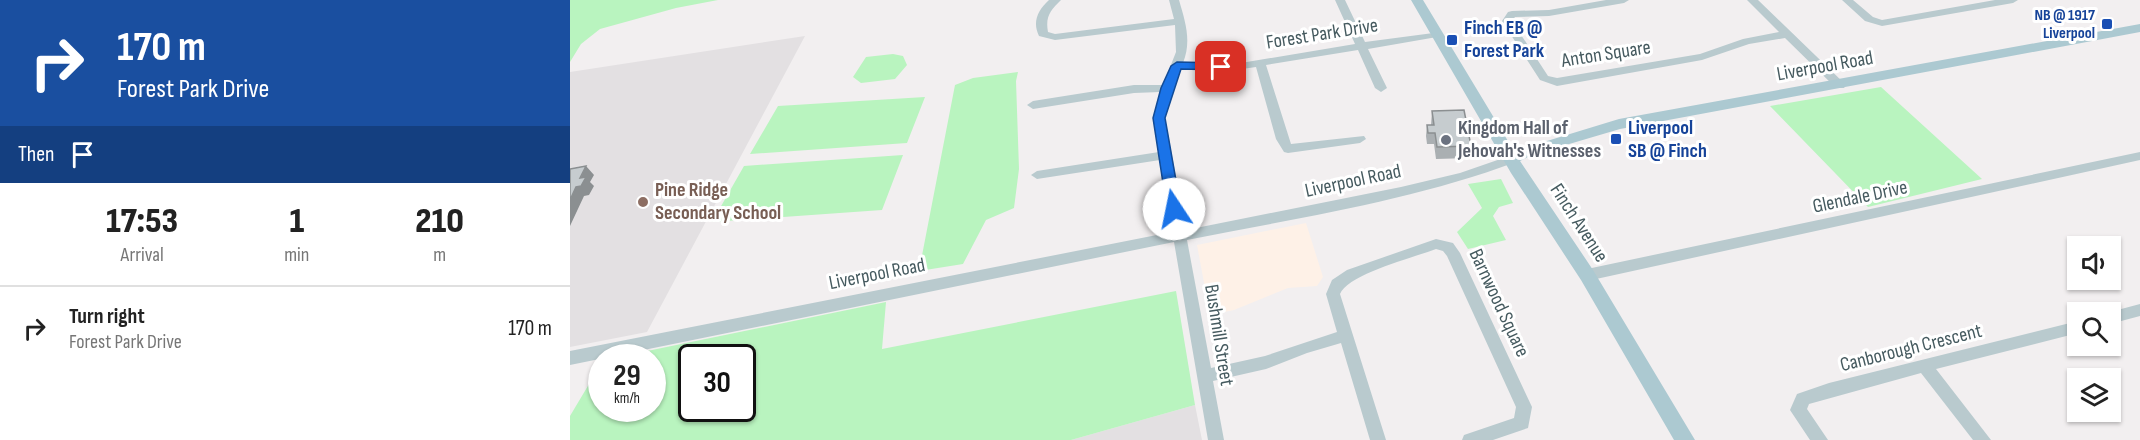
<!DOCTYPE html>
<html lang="en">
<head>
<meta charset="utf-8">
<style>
  :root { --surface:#fff; --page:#f6f6f6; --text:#222; --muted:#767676; --line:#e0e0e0 }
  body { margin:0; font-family:"Sofia Sans Condensed",sans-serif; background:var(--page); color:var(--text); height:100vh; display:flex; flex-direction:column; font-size:22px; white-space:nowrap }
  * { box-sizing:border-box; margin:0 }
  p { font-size:20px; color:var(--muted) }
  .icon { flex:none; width:33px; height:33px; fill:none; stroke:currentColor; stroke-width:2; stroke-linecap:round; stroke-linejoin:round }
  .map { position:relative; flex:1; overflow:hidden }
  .sheet { display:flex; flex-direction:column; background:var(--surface); width:570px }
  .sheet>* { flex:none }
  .banner { background:#1a4fa0; color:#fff; overflow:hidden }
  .buttons { position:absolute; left:1497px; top:236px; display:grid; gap:12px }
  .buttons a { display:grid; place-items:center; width:54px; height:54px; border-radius:0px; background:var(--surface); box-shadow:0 2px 4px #0004; font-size:30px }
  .speed { position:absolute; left:18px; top:344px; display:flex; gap:12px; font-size:30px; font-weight:700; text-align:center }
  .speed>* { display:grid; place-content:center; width:78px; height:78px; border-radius:50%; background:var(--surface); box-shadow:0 2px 4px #0004; line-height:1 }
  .speed small { font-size:15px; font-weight:400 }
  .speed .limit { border:3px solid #111; border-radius:9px; background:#fff; color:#111 }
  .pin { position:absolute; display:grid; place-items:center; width:51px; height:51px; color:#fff; margin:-26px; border-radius:12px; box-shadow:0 3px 9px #0006 }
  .me { position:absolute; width:66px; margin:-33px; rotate:349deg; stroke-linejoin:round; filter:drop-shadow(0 0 4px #0008) }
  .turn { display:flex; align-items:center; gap:21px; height:126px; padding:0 18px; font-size:27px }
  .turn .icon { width:78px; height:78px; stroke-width:2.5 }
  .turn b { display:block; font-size:42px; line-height:51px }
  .then { display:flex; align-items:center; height:57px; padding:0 18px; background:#0003; gap:12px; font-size:22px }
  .eta { display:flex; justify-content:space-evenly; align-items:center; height:102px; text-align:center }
  .eta b { font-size:36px; font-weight:800; line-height:42px }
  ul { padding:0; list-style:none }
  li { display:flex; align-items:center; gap:18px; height:84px; padding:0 18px; border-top:2px solid var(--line) }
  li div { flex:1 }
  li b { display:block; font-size:22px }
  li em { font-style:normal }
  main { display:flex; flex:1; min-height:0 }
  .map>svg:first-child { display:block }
  .commercial { fill:#fef1e7 }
  .education { fill:#e3e0e2 }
  .green { fill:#b9f4bf; fill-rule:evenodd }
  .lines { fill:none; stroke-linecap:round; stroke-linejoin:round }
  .minor { fill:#b9cace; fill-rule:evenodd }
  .major { fill:#acc9d1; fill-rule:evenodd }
  .wall { fill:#aaafb2 }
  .shaded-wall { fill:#8b8f91 }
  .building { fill:#c6cccf; stroke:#8b8f91; stroke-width:1.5 }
  .route { fill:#1a73e8; stroke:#114b97; stroke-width:1.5 }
  .transit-dot { fill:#1a4fb4; stroke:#fff; stroke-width:2 }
  .worship-dot { fill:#6b7280; stroke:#fff; stroke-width:2 }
  .education-dot { fill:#8d6e63; stroke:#fff; stroke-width:2 }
  .labels { text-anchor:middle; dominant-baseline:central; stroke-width:6; stroke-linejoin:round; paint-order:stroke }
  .far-transit-label { font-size:16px; font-weight:bold; fill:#164399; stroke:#fff; text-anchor:end }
  .transit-label { font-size:20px; font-weight:bold; fill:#164399; stroke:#fff; text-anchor:start }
  .street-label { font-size:20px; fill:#455a5f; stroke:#fff }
  .worship-label { font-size:20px; font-weight:bold; fill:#5b616d; stroke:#fff; text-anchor:start }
  .education-label { font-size:20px; font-weight:bold; fill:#785e54; stroke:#fff; text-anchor:start }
</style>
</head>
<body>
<main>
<section class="sheet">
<div class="banner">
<div class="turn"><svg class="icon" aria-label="right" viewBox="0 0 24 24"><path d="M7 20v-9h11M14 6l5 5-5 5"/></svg><div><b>170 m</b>Forest Park Drive</div></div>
<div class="then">Then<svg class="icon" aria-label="arrive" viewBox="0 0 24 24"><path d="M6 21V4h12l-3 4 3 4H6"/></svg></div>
</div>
<div class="eta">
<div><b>17:53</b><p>Arrival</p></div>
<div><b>1</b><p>min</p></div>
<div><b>210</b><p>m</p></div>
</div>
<ul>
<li><svg class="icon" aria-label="right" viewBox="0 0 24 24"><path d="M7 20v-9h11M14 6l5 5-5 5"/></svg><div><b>Turn right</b><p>Forest Park Drive</p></div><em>170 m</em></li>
</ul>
</section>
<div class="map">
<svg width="1570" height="440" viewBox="0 0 1570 440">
  <rect width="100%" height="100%" fill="#f2eff0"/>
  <path class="commercial" d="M736,223L753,277L747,286L718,288L664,310L640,315L627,245Z"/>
  <path class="education" d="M235,36L77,332L0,347V72Z
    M625,405L632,440H501Z"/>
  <path class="green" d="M0,0H148L106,8L30,29L11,44L0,62Z
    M323,54L333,56L337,65L325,79L291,83L283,77L296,57Z
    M448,72L446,81L449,169L444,208L416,220L393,264L349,271L385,85L403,78Z
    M1311,87L1412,179L1298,207L1200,106Z
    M355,97L337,143L180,154L208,106Z
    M333,155L312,210L142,222L174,166Z
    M931,179L943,203L929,207L923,216L936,240L898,249L887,232L912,208L898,184Z
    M606,291L625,405L501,440H0V416L31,364L32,408H82V357H48L316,302L312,349ZM122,357H172V408H122Z"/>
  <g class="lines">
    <path class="minor" d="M479,0H491C481,10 475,16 478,32L485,34L604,19L599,0H609C615,21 622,41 613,63L665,64L785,44L765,0H775L795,42L871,32L872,34L867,37L798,49L817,88L811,92L805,88L788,50L696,65L721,144L794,136L796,139L790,143L718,153L714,152L706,139L686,67L665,70L610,69L595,118L616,230L831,187L890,173L942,155L948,159L946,162C841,201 728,218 617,240L641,368L695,356L767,332L756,294L762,280L777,270L866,239L883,243L890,253L962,407L958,428L923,440H892L894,435L944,418L946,407L877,256L873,251L866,249C845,257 778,274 770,294L816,440H800L771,343L737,353L696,369L643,381L654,440H638L604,242L0,365V351L602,232L590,160L467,179L461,175L467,171L589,152L583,118L590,92L564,93L463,109L457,105L463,101L564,85H593L606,52L605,25L485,40L469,36C462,22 468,10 479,0Z
      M1036,0H1059L1054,3L979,16L945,17L942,21L978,76L987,78L1130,54L1173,39L1209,32L1177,0H1188L1276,85L1274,88H1266L1215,38L1179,44L1132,60L987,86L970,80L932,21L938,12L942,11L979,10Z
      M1272,0H1283L1303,17L1312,20L1425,0H1448L1443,3L1312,26L1295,21Z
      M1570,152V160L1017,281L1012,279L1010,275L1012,271L1017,269Z
      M1570,304V316L1540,324V312Z
      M1508,321V333L1366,369L1421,440H1403L1351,373L1239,404L1237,409L1258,440H1240L1220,410L1227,394L1259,383Z"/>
    <path class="major" d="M841,0H853L944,151L1049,119L1570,24V32L1050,129L962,155L950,161L1023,270L1125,440H1104L1011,280L941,173Z"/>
  </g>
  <path class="wall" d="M862,111L901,146L900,158L866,159L864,144H857L856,136L857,125H861Z"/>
  <path class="shaded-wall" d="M16,166L24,175L20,182L24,186L19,195L14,196L0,226V200Z"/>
  <path class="building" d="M894,110L901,146L867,147L865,133H858L857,125H864L862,111Z
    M16,166L10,178L16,177L11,186L6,187L0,200V169Z"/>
  <path class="route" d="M607,62L651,63L656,67L651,70L611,69L595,118L611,209L604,214L597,209L583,118L591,88L601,66Z"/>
  <g class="transit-dot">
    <rect x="1531" y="18" width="12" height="12" rx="3"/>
    <rect x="876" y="34" width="12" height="12" rx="3"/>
    <rect x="1040" y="133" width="12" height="12" rx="3"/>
  </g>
  <circle class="worship-dot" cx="876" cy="140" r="6"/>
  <circle class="education-dot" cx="73" cy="202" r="6"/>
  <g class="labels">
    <g class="far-transit-label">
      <text x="1525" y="15">NB @ 1917<tspan x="1525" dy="18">Liverpool</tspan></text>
    </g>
    <g class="transit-label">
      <text x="894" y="28">Finch EB @<tspan x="894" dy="23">Forest Park</tspan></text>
      <text x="1058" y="128">Liverpool<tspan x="1058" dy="23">SB @ Finch</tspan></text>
    </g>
    <g class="street-label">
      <text transform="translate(752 34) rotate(-9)">Forest Park Drive</text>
      <text transform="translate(1036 54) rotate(-9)">Anton Square</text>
      <text transform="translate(1255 66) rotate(-10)">Liverpool Road</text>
      <text transform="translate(783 181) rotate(-12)">Liverpool Road</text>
      <text transform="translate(1290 197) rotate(-12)">Glendale Drive</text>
      <text transform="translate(1009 223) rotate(57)">Finch Avenue</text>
      <text transform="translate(307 274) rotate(-11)">Liverpool Road</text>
      <text transform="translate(929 303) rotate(65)">Barnwood Square</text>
      <text transform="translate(649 335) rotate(81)">Bushmill Street</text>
      <text transform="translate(1341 348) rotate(-14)">Canborough Crescent</text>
    </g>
    <g class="worship-label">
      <text x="888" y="128">Kingdom Hall of<tspan x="888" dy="23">Jehovah's Witnesses</tspan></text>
    </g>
    <g class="education-label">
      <text x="85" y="190">Pine Ridge<tspan x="85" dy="23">Secondary School</tspan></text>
    </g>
  </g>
</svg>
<div class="buttons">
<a><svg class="icon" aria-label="sound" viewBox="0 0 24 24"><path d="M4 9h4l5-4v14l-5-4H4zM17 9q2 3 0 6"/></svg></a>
<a><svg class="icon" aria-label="search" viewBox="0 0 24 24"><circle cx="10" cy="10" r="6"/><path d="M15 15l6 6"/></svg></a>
<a><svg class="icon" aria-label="layers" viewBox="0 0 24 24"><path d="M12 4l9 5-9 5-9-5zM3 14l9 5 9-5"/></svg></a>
</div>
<div class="speed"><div>29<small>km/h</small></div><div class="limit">30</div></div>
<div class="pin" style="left:651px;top:67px;background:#d93025"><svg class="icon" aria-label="arrive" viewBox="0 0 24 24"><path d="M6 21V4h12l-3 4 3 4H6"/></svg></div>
<svg class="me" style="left:604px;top:209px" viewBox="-20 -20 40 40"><circle r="19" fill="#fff"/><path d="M0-13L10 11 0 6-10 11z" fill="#1a73e8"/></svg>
</div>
</main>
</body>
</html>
